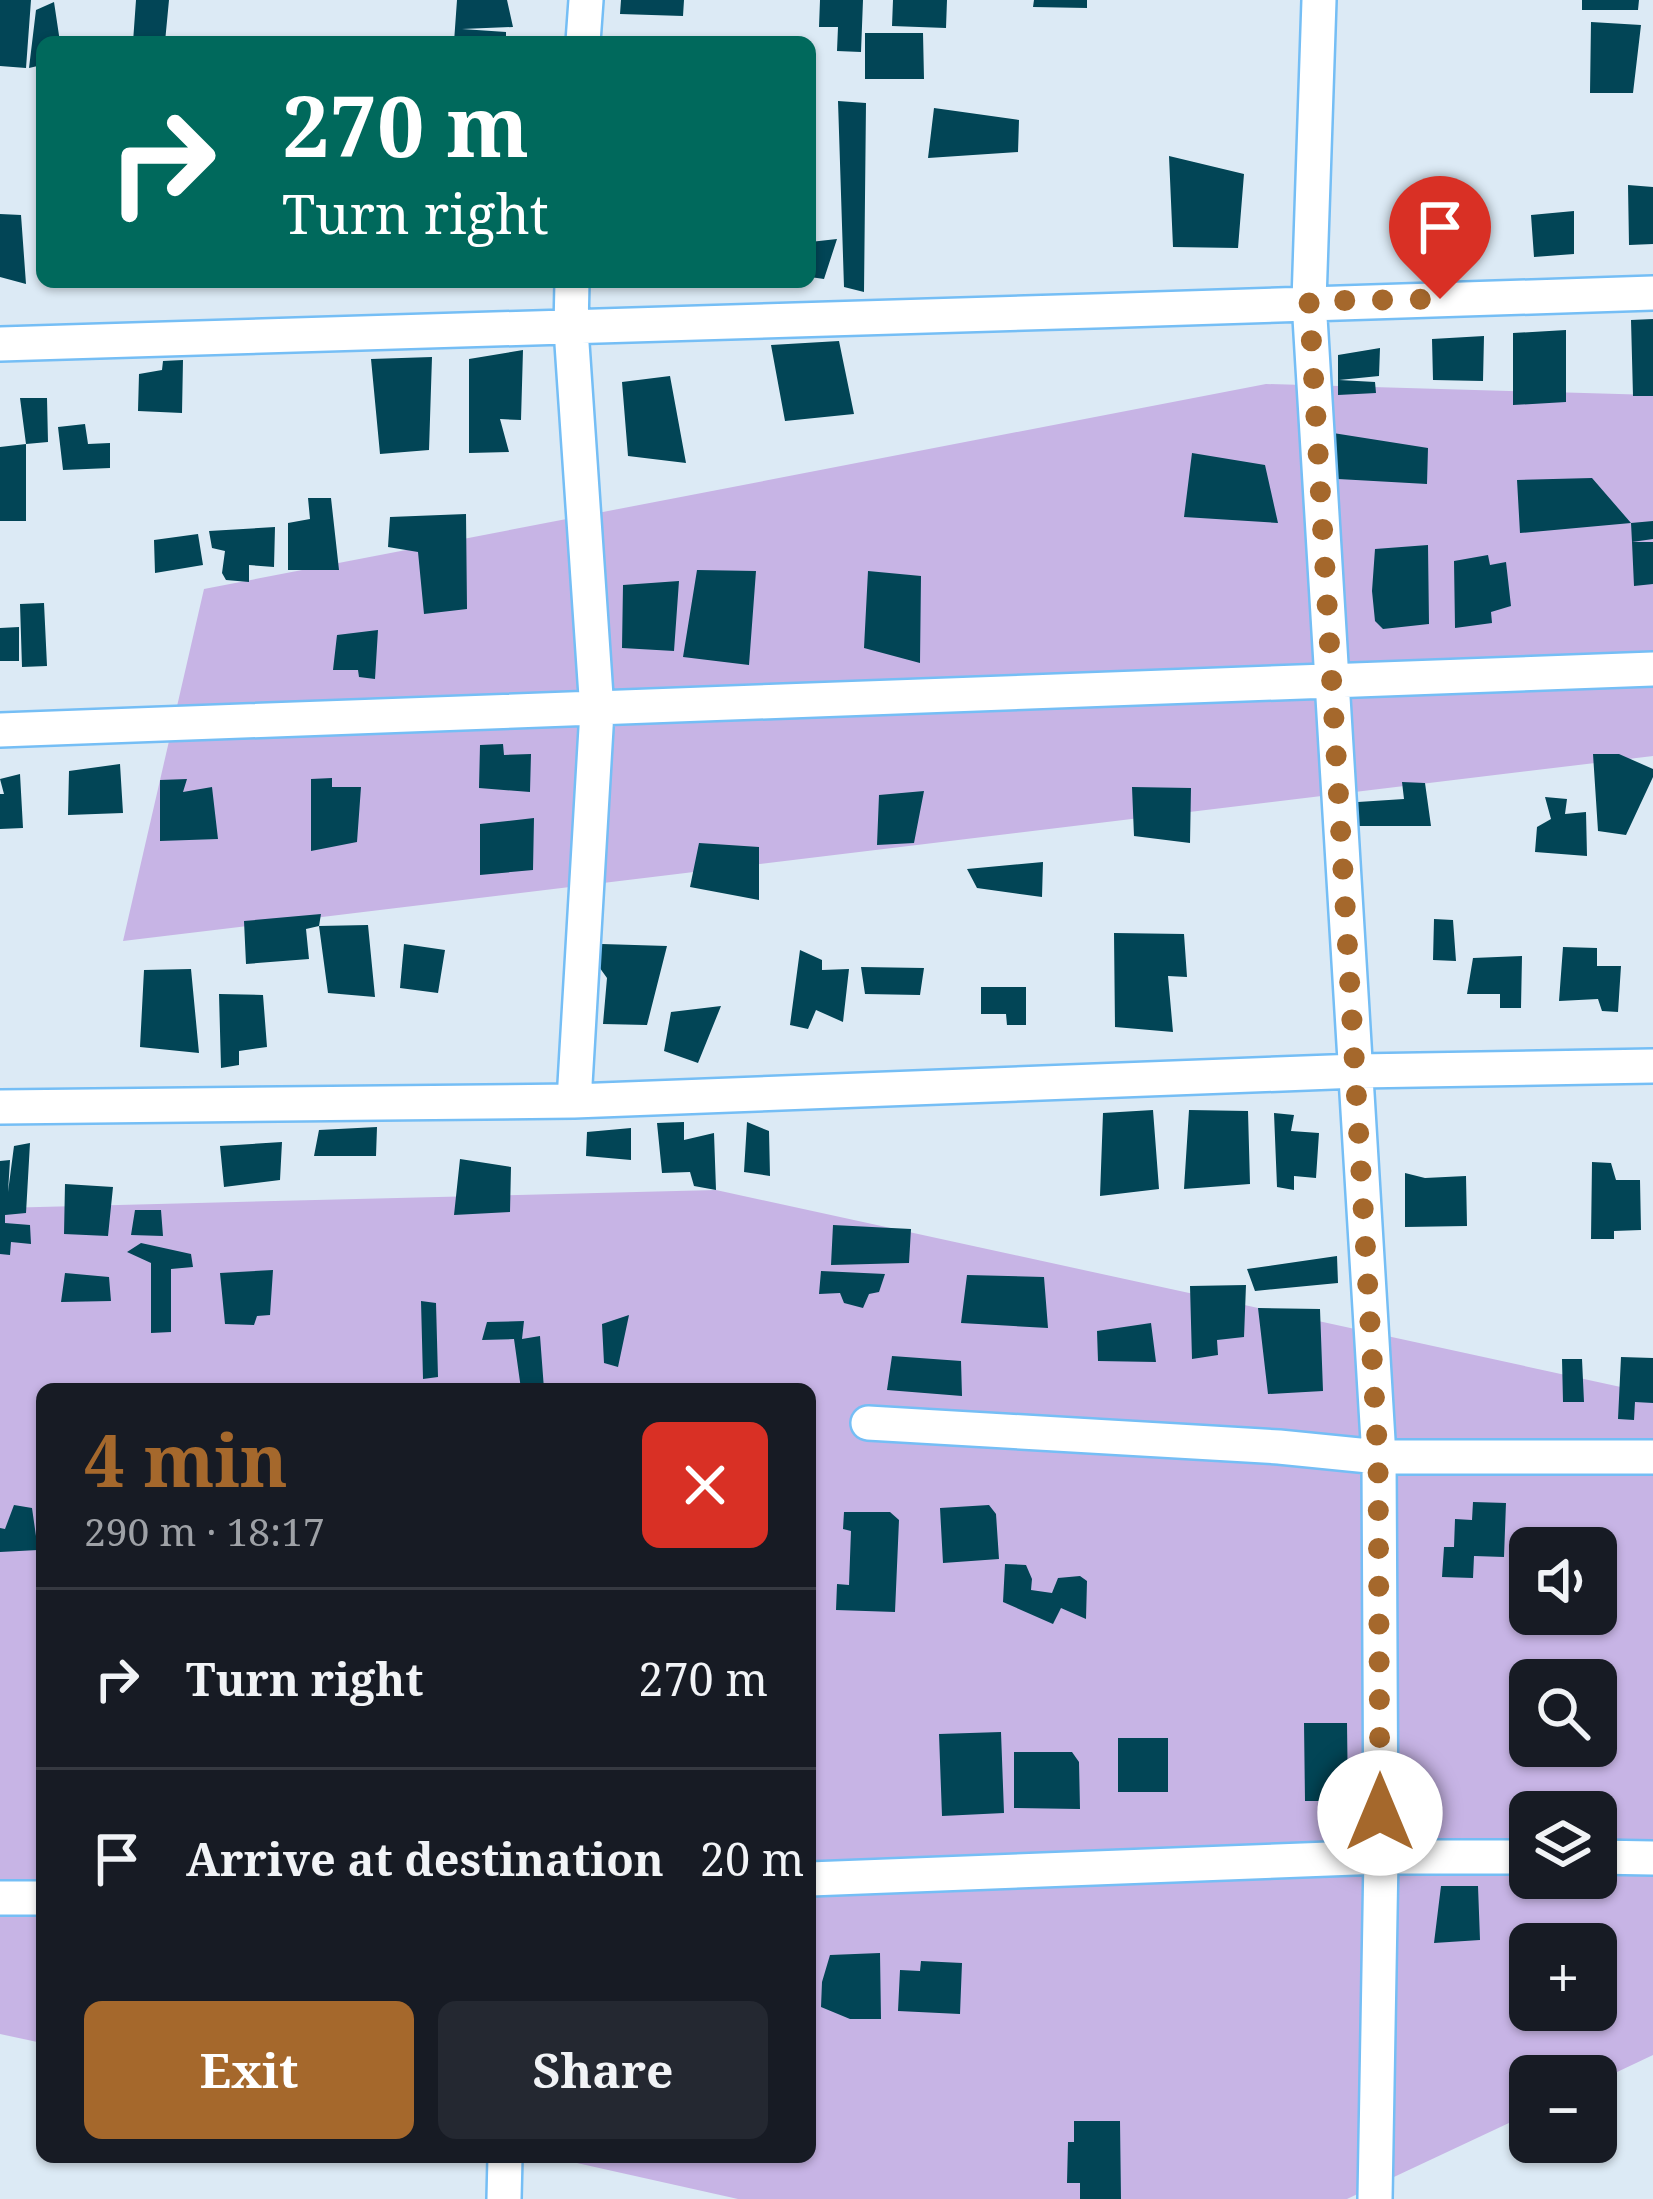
<!DOCTYPE html>
<html lang="en">
<head>
<meta charset="utf-8">
<style>
  :root { --surface:#171b24; --page:#242831; --text:#f1f3f6; --muted:#9ea1a6; --line:#363941; --accent:#a5682c }
  body { margin:0; font-family:"Noto Serif",serif; background:var(--page); color:var(--text); height:100vh; display:flex; flex-direction:column; font-size:45px; white-space:nowrap }
  * { box-sizing:border-box; margin:0 }
  p { font-size:39px; color:var(--muted) }
  .icon { flex:none; width:66px; height:66px; fill:none; stroke:currentColor; stroke-width:2; stroke-linecap:round; stroke-linejoin:round }
  .map { position:relative; flex:1; overflow:hidden }
  .panel { position:absolute; left:36px; top:1383px; width:780px; height:780px; display:flex; flex-direction:column; background:var(--surface); border-radius:18px; box-shadow:0 3px 9px #0004 }
  .panel>* { flex:none }
  .top-card { position:absolute; left:36px; top:36px; width:780px; height:252px; border-radius:18px; box-shadow:0 3px 9px #0004; background:#00695c; color:#fff; overflow:hidden }
  .fabs { position:absolute; left:1509px; top:1527px; display:grid; gap:24px }
  .fabs a { display:grid; place-items:center; width:108px; height:108px; border-radius:18px; background:var(--surface); box-shadow:0 3px 9px #0004; font-size:60px }
  .pin { position:absolute; display:grid; place-items:center; width:102px; height:102px; color:#fff; margin:-123px -51px; border-radius:50% 50% 50% 0; rotate:-45deg; box-shadow:0 0 12px #0007 }
  .pin .icon { rotate:45deg }
  .me { position:absolute; width:132px; margin:-66px; rotate:0deg; stroke-linejoin:round; filter:drop-shadow(0 0 9px #0008) }
  .turn { display:flex; align-items:center; gap:42px; height:252px; padding:0 48px; font-size:54px }
  .turn .icon { width:156px; height:156px; stroke-width:2.5 }
  .turn b { display:block; font-size:84px; line-height:102px }
  .round { display:grid; place-items:center; flex:none; width:126px; height:126px; border-radius:18px; background:var(--page) }
  .headline { display:flex; align-items:center; justify-content:space-between; height:204px; padding:0 48px }
  h1 { font-size:72px; font-weight:700; line-height:90px; color:var(--accent) }
  .cta { display:flex; gap:24px; margin-top:auto; padding:24px 48px }
  .cta a { flex:1; height:138px; border-radius:18px; background:var(--accent); color:#fff; font-size:48px; font-weight:700; line-height:138px; text-align:center }
  .cta a+a { background:var(--page); color:var(--text) }
  ul { padding:0; list-style:none }
  li { display:flex; align-items:center; gap:36px; height:180px; padding:0 48px; border-top:3px solid var(--line) }
  li div { flex:1 }
  li b { display:block; font-size:45px }
  li em { font-style:normal }
  .map>svg:first-child { display:block }
  .green { fill:#c7b4e5; fill-rule:evenodd }
  .building { fill:#024556 }
  .lines { fill:none; stroke-linecap:round; stroke-linejoin:round }
  .minor-casing { stroke:#75bef5; stroke-width:38 }
  .minor { stroke:#fff; stroke-width:33 }
  .route { stroke:#a5682c; stroke-width:21; stroke-dasharray:0 37.8 }
</style>
</head>
<body>
<div class="map">
<svg width="1653" height="2199" viewBox="0 0 1653 2199">
  <rect width="100%" height="100%" fill="#dceaf5"/>
  <path class="green" d="M1266,384L1653,395V756L123,941L204,589Z
    M716,1190L1653,1394V2055L1596,2082V2076H1530V2113L1347,2199H738L550,2157H810V1389H42V2043L0,2034V1208ZM1530,1548H1596V1614H1530ZM1530,1680H1596V1746H1530ZM1530,1812H1596V1878H1530ZM1530,1944H1596V2010H1530Z"/>
  <path class="building" d="M0,0H31L26,68L0,66Z
    M136,0H169L165,42H133Z
    M457,0H507L513,27L462,29L506,32V42H454Z
    M621,0H684L683,16L620,14Z
    M820,0H863L861,52L837,51L838,27H819Z
    M893,0H947L946,28L892,26Z
    M1034,0H1087V8L1033,7Z
    M1582,0H1639L1638,10H1582Z
    M54,2L60,42H42V65L29,68L36,10Z
    M1591,22L1641,25L1633,93H1590Z
    M865,33H923L924,79H865Z
    M838,101L866,103L864,292L844,287Z
    M934,108L1019,120L1018,152L928,158Z
    M1169,156L1244,174L1238,248L1173,247Z
    M1628,185L1653,187V244L1629,245Z
    M1574,211V254L1534,257L1531,215Z
    M0,214L21,215L26,284L0,277Z
    M837,239L824,279L810,277V242Z
    M1653,319V396H1633L1631,320Z
    M1566,330V402L1513,405V333Z
    M1484,336L1483,381L1433,380L1432,339Z
    M839,341L854,414L785,421L771,345Z
    M1380,348L1379,376L1339,380L1375,382L1376,393L1338,395V355Z
    M523,350L521,420L500,419L509,452L469,453V359Z
    M432,357L429,450L380,454L371,359Z
    M183,360L182,413L138,411L139,374L162,370L163,361Z
    M670,376L686,463L628,456L622,382Z
    M20,398H47L48,442L26,444V521H0V447L26,444Z
    M85,424L88,444L110,443V468L63,470L58,427Z
    M1333,433L1428,448L1427,484L1338,479Z
    M1192,453L1265,465L1278,523L1184,517Z
    M1592,478L1631,523L1520,533L1517,480Z
    M308,498H331L339,570H288V523L310,519Z
    M466,514L467,609L424,614L418,552L388,547L390,517Z
    M1653,521V539L1632,542H1653V584L1634,586L1632,542L1631,523Z
    M275,527L274,567L249,565V582L226,580L222,573L225,551L212,548L209,531Z
    M198,534L203,565L155,573L154,540Z
    M1428,545L1429,624L1383,629L1375,621L1372,591L1375,549Z
    M1488,555L1490,565L1506,562L1511,606L1491,612L1492,623L1455,628L1454,561Z
    M697,570L756,571L749,665L683,657Z
    M868,571L921,576L920,663L864,648Z
    M679,581L674,651L622,648L623,585Z
    M44,603L47,666L22,667L20,604Z
    M19,627V661H0V628Z
    M378,630L375,679L359,677L358,670H333L337,635Z
    M503,744L504,755L531,754L530,792L479,788L480,745Z
    M1593,754H1619L1653,769V777L1626,835L1598,831Z
    M120,764L123,813L68,815L69,771Z
    M20,774L23,828L0,829V794H4L0,779Z
    M332,778V787H361L357,842L311,851V779Z
    M187,779L183,792L212,787L218,839L160,841V780Z
    M1402,782L1425,783L1431,826H1358V802L1404,799Z
    M1132,787L1191,788L1190,843L1134,836Z
    M924,791L914,843L877,845L879,795Z
    M1545,797L1567,799L1565,814L1586,812L1587,856L1535,852L1537,827L1551,819Z
    M534,818L533,870L480,875V824Z
    M699,843L759,847V900L690,887Z
    M1043,862L1042,897L977,888L967,869Z
    M321,914L319,926L306,929L309,959L246,964L244,921Z
    M1434,919L1453,920L1456,961L1433,960Z
    M368,925L375,997L328,993L319,926Z
    M1114,933L1184,934L1187,977L1168,976L1173,1032L1115,1027Z
    M404,944L445,950L438,993L400,988Z
    M602,944L667,946L647,1025L603,1024L607,978L597,964Z
    M1563,947L1597,948V966H1621L1618,1012L1602,1011L1598,999L1559,1001Z
    M800,950L822,960V970L849,969L843,1022L816,1010L808,1029L790,1025Z
    M1522,956L1521,1008H1500V994H1467L1473,958Z
    M861,967L924,968L920,995L865,994Z
    M191,969L199,1053L140,1047L144,970Z
    M981,987H1026V1025H1007L1006,1014H981Z
    M219,994L263,995L267,1047L239,1051V1065L221,1068Z
    M721,1006L698,1063L664,1051L671,1012Z
    M1153,1110L1159,1189L1100,1196L1103,1113Z
    M1189,1110L1248,1111L1250,1184L1184,1189Z
    M1274,1113L1294,1115L1291,1131L1319,1133L1316,1178L1294,1176V1190L1277,1187Z
    M684,1122V1140L714,1133L716,1190L694,1186L690,1172L662,1173L657,1123Z
    M747,1122L769,1131L770,1176L744,1172Z
    M377,1127L376,1156H314L319,1130Z
    M631,1128V1160L586,1156L587,1132Z
    M282,1142L280,1180L224,1187L220,1146Z
    M30,1143L26,1213L5,1215V1223L30,1225L31,1244L11,1242L10,1255L0,1254V1161L10,1160L8,1192L14,1146Z
    M460,1159L511,1167L510,1212L454,1215Z
    M1592,1162L1611,1163L1616,1180H1640L1641,1230L1614,1231V1239H1591Z
    M1405,1173L1425,1178L1466,1176L1467,1226L1405,1227Z
    M65,1184L113,1187L108,1236L64,1234Z
    M135,1210H161L163,1236L131,1235Z
    M833,1225L911,1229L909,1263L831,1265Z
    M141,1243L191,1254L193,1267L171,1269V1332L151,1333V1263L127,1252Z
    M1337,1256L1338,1283L1255,1291L1247,1269Z
    M273,1270L270,1315L257,1316L254,1325L225,1324L220,1273Z
    M821,1271L885,1274L879,1292L869,1294L863,1308L844,1303L840,1293L819,1294Z
    M65,1273L109,1277L111,1301L61,1302Z
    M967,1275L1044,1277L1048,1328L961,1323Z
    M1246,1285L1244,1337L1217,1340L1218,1355L1192,1359L1190,1286Z
    M421,1301L436,1303L438,1377L423,1379Z
    M1258,1308L1320,1309L1323,1391L1268,1394Z
    M629,1315L618,1367L604,1363L602,1324Z
    M524,1321L522,1339L540,1336L544,1389H521L514,1339L482,1340L487,1322Z
    M1151,1323L1156,1362L1098,1361L1097,1331Z
    M892,1356L961,1361L962,1396L887,1390Z
    M1621,1357L1653,1358V1403L1635,1402L1634,1420L1618,1419Z
    M1562,1359H1582L1584,1402H1563Z
    M1473,1502L1506,1503L1504,1557L1474,1556L1473,1578L1442,1577L1444,1547H1454L1455,1519L1472,1520Z
    M14,1505L32,1508L38,1550L0,1552V1528L5,1529Z
    M989,1505L996,1514L999,1559L943,1563L940,1508Z
    M844,1512H890L899,1520L895,1612L836,1610L837,1584L849,1585L851,1531L843,1529Z
    M1005,1564L1026,1565L1032,1579L1031,1590L1052,1593L1058,1578L1080,1576L1087,1581L1086,1619L1061,1608L1053,1624L1003,1602Z
    M1304,1723H1347L1348,1801H1305Z
    M1001,1732L1004,1813L942,1816L939,1734Z
    M1118,1738H1168V1792H1118Z
    M1014,1752H1072L1079,1762L1080,1809L1014,1808Z
    M1441,1886H1478L1480,1940L1434,1943Z
    M880,1953L881,2019H850L821,2007L822,1982L830,1955Z
    M921,1961L962,1963L960,2014L898,2011L900,1970L920,1971Z
    M1074,2121H1120L1121,2199H1080V2183H1067L1068,2142H1074Z"/>
  <g class="lines">
    <defs>
      <path id="minor" d="M1319,0L1309,301L1379,1457L1381,1857L1375,2199
        M583,42L586,0
        M572,282L571,329L597,711L574,1101
        M0,344C551,330 1102,310 1653,293
        M0,730L1653,669
        M0,1107L574,1101L1358,1071L1653,1066
        M868,1423L1279,1447L1379,1457H1653
        M1596,1857L1653,1858
        M810,1879L1381,1857H1530
        M0,1898H42
        M504,2199L505,2157"/>
    </defs>
    <use href="#minor" class="minor-casing"/>
    <use href="#minor" class="minor"/>
  </g>
  <g class="lines">
    <path class="route" d="M1380,1813L1378,1457L1309,301L1440,299"/>
  </g>
</svg>
<div class="fabs">
<a><svg class="icon" aria-label="sound" viewBox="0 0 24 24"><path d="M4 9h4l5-4v14l-5-4H4zM17 9q2 3 0 6"/></svg></a>
<a><svg class="icon" aria-label="search" viewBox="0 0 24 24"><circle cx="10" cy="10" r="6"/><path d="M15 15l6 6"/></svg></a>
<a><svg class="icon" aria-label="layers" viewBox="0 0 24 24"><path d="M12 4l9 5-9 5-9-5zM3 14l9 5 9-5"/></svg></a>
<a>+</a>
<a>−</a>
</div>
<div class="pin" style="left:1440px;top:299px;background:#d93025"><svg class="icon" aria-label="arrive" viewBox="0 0 24 24"><path d="M6 21V4h12l-3 4 3 4H6"/></svg></div>
<svg class="me" style="left:1380px;top:1813px" viewBox="-20 -20 40 40"><circle r="19" fill="#fff"/><path d="M0-13L10 11 0 6-10 11z" fill="#a5682c"/></svg>
<div class="top-card">
<div class="turn"><svg class="icon" aria-label="right" viewBox="0 0 24 24"><path d="M7 20v-9h11M14 6l5 5-5 5"/></svg><div><b>270 m</b>Turn right</div></div>
</div>
<section class="panel">
<div class="headline"><div><h1>4 min</h1><p>290 m · 18:17</p></div><a class="round" style="background:#d93025;color:#fff"><svg class="icon" aria-label="close" viewBox="0 0 24 24"><path d="M6 6l12 12M18 6L6 18"/></svg></a></div>
<ul>
<li><svg class="icon" aria-label="right" viewBox="0 0 24 24"><path d="M7 20v-9h11M14 6l5 5-5 5"/></svg><div><b>Turn right</b></div><em>270 m</em></li>
<li><svg class="icon" aria-label="arrive" viewBox="0 0 24 24"><path d="M6 21V4h12l-3 4 3 4H6"/></svg><div><b>Arrive at destination</b></div><em>20 m</em></li>
</ul>
<div class="cta"><a>Exit</a><a>Share</a></div>
</section>
</div>
</body>
</html>
